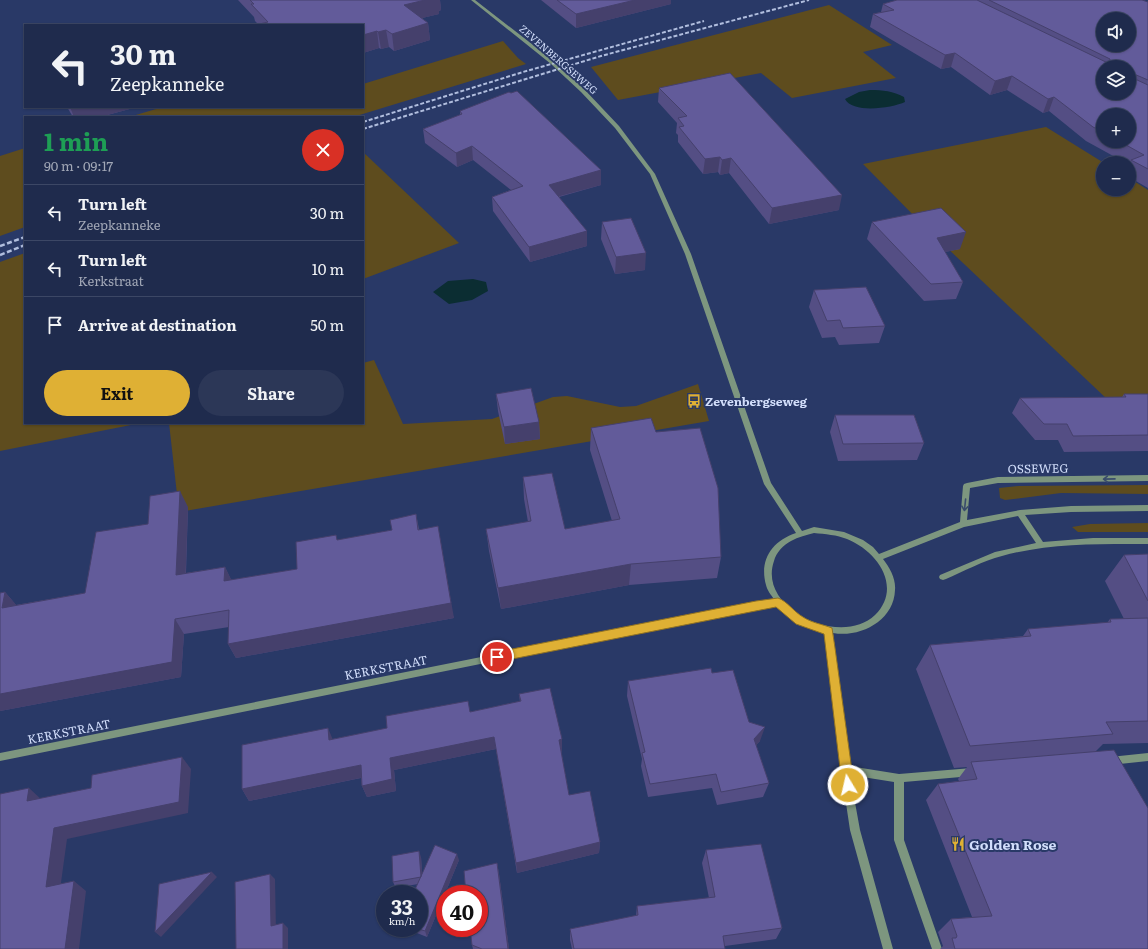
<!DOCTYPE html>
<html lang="en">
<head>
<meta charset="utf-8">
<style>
  :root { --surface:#1f2b4d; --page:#2c3757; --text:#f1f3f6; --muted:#a1a7b6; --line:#3c4765; --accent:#dfb034 }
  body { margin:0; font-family:Literata,serif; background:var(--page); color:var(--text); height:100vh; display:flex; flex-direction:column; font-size:15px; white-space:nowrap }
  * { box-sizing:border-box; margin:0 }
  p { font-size:13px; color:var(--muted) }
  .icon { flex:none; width:22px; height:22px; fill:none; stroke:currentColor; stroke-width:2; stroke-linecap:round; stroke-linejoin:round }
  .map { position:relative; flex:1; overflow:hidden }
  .drawer { position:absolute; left:24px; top:116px; width:340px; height:308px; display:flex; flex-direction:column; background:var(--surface); border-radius:0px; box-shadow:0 1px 3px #0004,0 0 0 1px var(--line) }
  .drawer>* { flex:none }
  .guide { position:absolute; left:24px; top:24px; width:340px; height:84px; border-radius:0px; box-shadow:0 1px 3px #0004,0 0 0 1px var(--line); background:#1f2b4d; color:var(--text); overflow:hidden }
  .fabs { position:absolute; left:1096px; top:12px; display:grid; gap:8px }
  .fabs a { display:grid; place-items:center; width:40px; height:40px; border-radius:50%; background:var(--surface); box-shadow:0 1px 3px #0004,0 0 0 1px var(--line); font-size:20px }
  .speed { position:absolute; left:376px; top:885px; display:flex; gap:8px; font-size:20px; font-weight:700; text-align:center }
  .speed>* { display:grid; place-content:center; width:52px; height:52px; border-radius:50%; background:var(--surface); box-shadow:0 1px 3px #0004,0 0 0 1px var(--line); line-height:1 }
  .speed small { font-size:10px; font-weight:400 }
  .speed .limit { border:6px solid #d22; background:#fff; color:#111 }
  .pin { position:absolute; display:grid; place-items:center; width:34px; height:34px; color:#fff; margin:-17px; border:2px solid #fff; border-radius:50%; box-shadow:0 1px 4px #0007 }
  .me { position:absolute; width:44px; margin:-22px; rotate:351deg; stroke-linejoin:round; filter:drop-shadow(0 0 3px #0008) }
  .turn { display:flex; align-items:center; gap:14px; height:84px; padding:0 20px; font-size:18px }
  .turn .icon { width:52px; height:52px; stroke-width:2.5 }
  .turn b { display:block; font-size:28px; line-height:34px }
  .round { display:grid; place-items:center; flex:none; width:42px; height:42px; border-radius:21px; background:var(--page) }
  .headline { display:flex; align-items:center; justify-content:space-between; height:68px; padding:0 20px }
  h1 { font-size:24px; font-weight:700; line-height:30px; color:#1e9e55 }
  .cta { display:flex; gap:8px; margin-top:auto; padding:8px 20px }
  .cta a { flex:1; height:46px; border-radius:24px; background:var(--accent); color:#111; font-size:16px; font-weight:700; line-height:46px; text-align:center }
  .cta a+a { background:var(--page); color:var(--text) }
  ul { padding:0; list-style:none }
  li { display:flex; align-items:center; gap:12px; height:56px; padding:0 20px; border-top:1px solid var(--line) }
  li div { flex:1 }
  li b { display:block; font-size:15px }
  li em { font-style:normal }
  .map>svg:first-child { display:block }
  .green { fill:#5e4c1e }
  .water { fill:#0b2d32 }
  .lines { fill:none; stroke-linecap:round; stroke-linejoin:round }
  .minor { fill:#7d967f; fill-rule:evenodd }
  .rail-far1 { stroke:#b1bede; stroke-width:2; stroke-dasharray:4 2; stroke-linecap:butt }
  .rail { stroke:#b1bede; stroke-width:2.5; stroke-dasharray:5 2.5; stroke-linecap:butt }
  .wall { fill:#544e84; fill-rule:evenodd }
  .shaded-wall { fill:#45406c }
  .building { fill:#625b9a; stroke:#45406c; fill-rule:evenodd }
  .oneway { stroke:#3a4c6c }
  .route { fill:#dfb034; stroke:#917222 }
  .labels { text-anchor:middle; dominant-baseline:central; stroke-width:4; stroke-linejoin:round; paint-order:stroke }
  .far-street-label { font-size:10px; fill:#d2defb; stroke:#293967 }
  .poi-label { font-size:12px; font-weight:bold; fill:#d2defb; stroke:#293967; text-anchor:start }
  .street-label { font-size:12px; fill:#d2defb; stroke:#293967 }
  .near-poi-label { font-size:14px; font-weight:bold; fill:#d2defb; stroke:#293967; text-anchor:start }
</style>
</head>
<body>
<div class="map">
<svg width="1148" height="949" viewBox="0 0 1148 949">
  <rect width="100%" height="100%" fill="#293967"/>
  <path class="green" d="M829,5L892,45L863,52L896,78L792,98L761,73L618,100L591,67Z
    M503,41L518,58L526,64L353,117H129L163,107H278L285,109L291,107H363V84Z
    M1046,127L1104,163L1103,189H1129V178L1148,190V397L1108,400L926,228L863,164Z
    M25,148V227L0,236V156Z
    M363,152L459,243L363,279Z
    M25,253V423H141L0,451V262Z
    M374,360L403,424L492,419L553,397L567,396L620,407L636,406L698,384L709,421L179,512L169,423H363V363Z
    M1148,485V494L1061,493L1005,500L1000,498L999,488L1019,486Z
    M1148,523V532H1078L1072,527L1090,524Z"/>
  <path class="water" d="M870,90C883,90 893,91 904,97L905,102C892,108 853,114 845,99L859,92Z
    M473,279L486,282L488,291L472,300L449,304L433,292L448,281Z"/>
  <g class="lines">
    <path class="minor" d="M471,0H475L555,62L585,90L619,126L655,174L691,254L771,483L802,531L814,527L844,532L863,540L873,547L879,554L960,522L963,486L964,484L967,483L998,477L1148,475V481L998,483L970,488L967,520L1020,510L1071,506L1148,505V511L1071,512L1025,515L1043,542L1093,538H1148V544C1099,544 1049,543 1002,556C983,561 964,571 946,579L943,580L940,579L939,577L940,575L995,552L1036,543L1018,516L964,527L883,559C890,568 896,579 895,590C894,621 860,638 833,633L849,766L899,774L972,768L975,769L976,772L975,775L972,776L904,782V840L942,949H932L894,840V782L850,775L860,830L893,949H883L850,830L841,770L825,632C804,629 792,619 777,605L732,613L0,761V753L732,607L774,599C771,595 767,590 766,585C759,560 772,541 796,533L764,484L685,254L650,174L615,128L581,92L551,64ZM814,533C825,534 837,535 847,539C877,551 903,587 875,615C841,648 757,609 774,561C776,553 783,545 791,541C798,537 807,535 814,533Z
      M1148,753V761L1110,765L1107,764L1106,761L1107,758L1110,757Z"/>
    <path class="rail-far1" d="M363,122L523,72L704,21
      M363,129L601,56L809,0"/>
    <path class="rail" d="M0,246L25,237
      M0,255L25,245"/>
  </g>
  <path class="wall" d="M238,0H440L441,10L439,11V14L422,18L428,23L430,40L394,51L389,47L381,49L379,48L363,53V25L258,24L255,21L254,17Z
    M541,0H671V4L576,28Z
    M897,0H1142L1148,2V188L1129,177V163H1126L1086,141L1049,111L1043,113L1007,90L990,95L951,67L941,69L870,27L873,14L881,12L883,4ZM1103,115L1129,141H1103Z
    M659,88L839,210L769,224L729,173L720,175L718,172L703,174L678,142V135L676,133L677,123L658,102Z
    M67,107H137L100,117H73Z
    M460,111L601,170V185L559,197L587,246L530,262L493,211L492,197L511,190L473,160L457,167L425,143L423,129L460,115Z
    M602,222L645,270L615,274L601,239Z
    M872,222L960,249L945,252L963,282L956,299L924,301L867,239Z
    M814,290L885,326L879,343L839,345L835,337L822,338L809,307Z
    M496,394L539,422L540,439L505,444L498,411Z
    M1124,394H1148V451L1064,452L1058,440H1035L1012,413L1020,398L1122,397Z
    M835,415L924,443L917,460L838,461L830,432Z
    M591,428L656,432L721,557L717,578L629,585L501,609L489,551L486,529L528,522L524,499L523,477L565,529L612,521L590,450Z
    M188,507L186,573L225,567L231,580L297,569L338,540L392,530L416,514L419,529L454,618L236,658L228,644L229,627L184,634L181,677L0,711V593L5,592L16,605L85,593L148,524Z
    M1148,554V743L1103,744L1096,751L1148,949H940L943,946L938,932L951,919L972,917L926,800L938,784L959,781L958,779L967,767L954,768L916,669L930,645L1023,636L1028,629L1107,623L1110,619H1124L1105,581L1124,555Z
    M712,673L749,722L760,741L756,745L769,783L763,797L717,805L712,788L648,797L641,766L642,759L627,696L628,681Z
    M519,694L562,739V751L561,752L569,795L600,842L599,853L517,873L496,749L394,770L396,791L367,797L362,786L361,778L249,801L242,789L333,739L520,702Z
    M706,850L782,928L776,939L725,946V949H572L570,940V929L636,916L637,906L709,898L702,863Z
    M421,857L422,874L459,860L427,937L404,928H419L418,884L396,888L393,882Z
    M497,863L499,874L509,949H473L472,945Z"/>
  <path class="shaded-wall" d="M425,0H440L441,10L439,11V14L406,22L404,5Z
    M635,0H671V4L576,28V14Z
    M428,23L430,40L394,51L392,34Z
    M386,30L389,47L381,49L378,32Z
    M377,31L379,48L363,53V35Z
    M955,53L951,67L941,69L945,55Z
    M1012,76L1007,90L990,95L995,81Z
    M1054,97L1049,111L1043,113L1048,99Z
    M70,107H137L100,117H74Z
    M472,146L473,160L457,167L456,153Z
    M720,157L718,172L703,174L705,159Z
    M731,158L729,173L720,175L722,160Z
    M601,170V185L549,199V185Z
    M842,195L839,210L769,224L772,208Z
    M587,231V246L530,262L529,247Z
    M966,232L960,249L931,255L937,238Z
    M646,253L645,270L615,274L616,257Z
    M539,422L540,439L505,444L504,427Z
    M180,491L188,507L185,590L176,575Z
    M438,526L454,618L236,658L228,644Z
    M631,564L629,585L501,609L498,588Z
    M225,567L233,583L224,581Z
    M5,592L18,607L2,608Z
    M175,619L184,634L181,677L0,711V694Z
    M765,727L760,741L749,753L754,739Z
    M328,728L333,740H329Z
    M494,737L496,749L394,770L396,791L367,797L362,786L390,758Z
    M562,739V751L559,752V740Z
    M182,757L191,769L188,813L67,839L59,897L46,887L54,828Z
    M361,765L365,777L249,801L242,789Z
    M29,788L42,800L27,801Z
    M600,842L599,853L517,873L516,863Z
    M419,851L421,857L423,883L421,877Z
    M457,854L459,860L427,937L425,931Z
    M497,863L499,874L509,949H508Z
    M212,872L217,877L161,937L155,932Z
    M270,874L275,879L276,931L271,926Z
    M74,881L86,891L79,949H65Z
    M283,923L288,928V949H283Z"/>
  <path class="building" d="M250,0H425L404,5L428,23L392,34L386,30L378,32L377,31L363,35V25H255L268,22L251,4H254Z
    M557,0H635L576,14Z
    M897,0H977L1110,64V59L989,0H1142L1148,2V80L1134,74L1135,79L1148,85V169L1131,160L1144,155L1119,141H1129V115H1103V132L1093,127L1054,97L1048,99L1012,76L995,81L955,53L945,55L873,14L894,10L883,4ZM1103,19H1129V45H1103ZM1103,67H1129V93H1103Z
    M730,73L842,195L772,208L731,158L722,160L720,157L705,159L679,127L684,126L678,118L687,116L659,88Z
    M517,91L601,170L549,185L587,231L529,247L492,197L523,186L472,146L456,153L423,129L462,114L460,111L509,92L511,93Z
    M941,208L966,232L937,238L963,282L931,284L872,222Z
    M631,218L646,253L616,257L602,222Z
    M866,287L885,326L843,328L840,320L827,321L814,290Z
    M531,388L539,422L504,427L496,394Z
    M1124,394H1148V435L1073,436L1067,424H1044L1020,398L1126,397Z
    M835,415H914L924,443L843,444Z
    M651,418L656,432L700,428L718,488L721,557L631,564L498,588L486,529L531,521L523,477L552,473L565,529L620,519L591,428Z
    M180,491L176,575L225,567L224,581L297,569L296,542L336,535L337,540L392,530L390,520L416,514L418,530L438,526L451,603L228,644L229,610L175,619L172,662L0,694V593L5,592L2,608L85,593L96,532L148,524L150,496Z
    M1148,554V601L1124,555Z
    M1148,618V721L1106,722L1113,734L970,746L930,645L1031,636L1028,629L1111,622L1110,619Z
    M711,668L712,673L733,670L749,722L765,727L754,739L769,783L721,792L716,774L650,784L642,753L645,752L628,681Z
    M550,688L562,739L559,740L569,795L590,791L600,842L516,863L494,737L390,758L392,779L362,786L361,765L242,789V745L328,728L329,740L387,728L386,716L468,701L470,712L521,701L519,694Z
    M1114,750L1148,808V949H955L952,938H956L957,936L951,919L992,916L938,784L977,779L971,762Z
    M182,757L179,802L54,828L46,887L74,881L65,949H0V794L29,788L27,801L91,788L92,775Z
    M761,844L782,928L723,936L725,949H574L570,929L638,915L637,906L715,897L706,850Z
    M435,845L457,854L425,931L416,928H419V894H413Z
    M419,851L421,877L393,882L392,856Z
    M497,863L508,949H482L472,945L470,928H479V894H466L464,871Z
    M212,872L155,932L159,884Z
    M270,874L271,926L283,923V949H236L235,882Z"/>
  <defs><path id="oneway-shaft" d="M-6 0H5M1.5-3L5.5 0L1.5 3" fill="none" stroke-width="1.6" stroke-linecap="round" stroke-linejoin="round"/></defs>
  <g class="oneway">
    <use href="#oneway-shaft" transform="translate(1109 479) rotate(179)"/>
    <use href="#oneway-shaft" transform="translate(965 505) rotate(96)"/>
  </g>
  <path class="route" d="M778,598C787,601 794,612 803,617C812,623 822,624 832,628L835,648L854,785L852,789L848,791L844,789L842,785L824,634L796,624L776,607L497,662L493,660L492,657L493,654L497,652L756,601Z"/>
  <defs>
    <symbol id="bus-bare" viewBox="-9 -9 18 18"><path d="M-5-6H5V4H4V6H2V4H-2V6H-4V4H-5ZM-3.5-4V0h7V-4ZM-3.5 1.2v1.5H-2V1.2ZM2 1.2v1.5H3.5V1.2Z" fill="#dfb034" stroke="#293967" stroke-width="2.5" paint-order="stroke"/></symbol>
    <symbol id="restaurant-bare" viewBox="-9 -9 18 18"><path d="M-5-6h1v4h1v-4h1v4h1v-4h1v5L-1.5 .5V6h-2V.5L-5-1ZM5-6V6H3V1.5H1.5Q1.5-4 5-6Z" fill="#dfb034" stroke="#293967" stroke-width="2.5" paint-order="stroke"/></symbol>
  </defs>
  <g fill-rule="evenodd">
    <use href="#bus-bare" x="684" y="391" width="20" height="20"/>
    <use href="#restaurant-bare" x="948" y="834" width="20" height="20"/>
  </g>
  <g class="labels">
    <g class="far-street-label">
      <text transform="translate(559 59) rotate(41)">ZEVENBERGSEWEG</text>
    </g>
    <g class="poi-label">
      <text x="705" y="401">Zevenbergseweg</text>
    </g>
    <g class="street-label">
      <text transform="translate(1038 468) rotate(-1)">OSSEWEG</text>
      <text transform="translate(386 667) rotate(-11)">KERKSTRAAT</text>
      <text transform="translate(69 731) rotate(-11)">KERKSTRAAT</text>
    </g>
    <g class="near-poi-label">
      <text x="969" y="844">Golden Rose</text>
    </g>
  </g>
</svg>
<div class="fabs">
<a><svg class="icon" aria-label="sound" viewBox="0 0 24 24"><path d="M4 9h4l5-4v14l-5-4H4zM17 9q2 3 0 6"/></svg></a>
<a><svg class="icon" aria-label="layers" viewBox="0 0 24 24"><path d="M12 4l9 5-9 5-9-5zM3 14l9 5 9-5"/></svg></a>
<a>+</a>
<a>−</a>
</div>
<div class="speed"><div>33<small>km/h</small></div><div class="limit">40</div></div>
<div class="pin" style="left:497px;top:657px;background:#d93025"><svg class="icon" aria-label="arrive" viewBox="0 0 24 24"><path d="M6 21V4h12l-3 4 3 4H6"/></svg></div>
<svg class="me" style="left:848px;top:785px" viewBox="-20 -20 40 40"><circle r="17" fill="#dfb034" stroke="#fff" stroke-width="3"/><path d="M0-11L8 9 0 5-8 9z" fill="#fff"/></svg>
<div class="guide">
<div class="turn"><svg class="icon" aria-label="left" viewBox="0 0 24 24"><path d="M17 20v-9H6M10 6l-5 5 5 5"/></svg><div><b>30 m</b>Zeepkanneke</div></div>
</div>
<section class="drawer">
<div class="headline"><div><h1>1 min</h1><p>90 m · 09:17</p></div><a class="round" style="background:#d93025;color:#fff"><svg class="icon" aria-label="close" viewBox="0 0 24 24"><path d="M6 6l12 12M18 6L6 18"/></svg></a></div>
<ul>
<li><svg class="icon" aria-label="left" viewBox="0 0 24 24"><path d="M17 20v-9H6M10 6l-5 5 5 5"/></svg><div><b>Turn left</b><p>Zeepkanneke</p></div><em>30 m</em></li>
<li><svg class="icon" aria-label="left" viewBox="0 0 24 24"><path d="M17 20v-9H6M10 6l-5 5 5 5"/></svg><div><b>Turn left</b><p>Kerkstraat</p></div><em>10 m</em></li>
<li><svg class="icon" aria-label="arrive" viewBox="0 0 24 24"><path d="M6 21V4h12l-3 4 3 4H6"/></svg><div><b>Arrive at destination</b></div><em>50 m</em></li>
</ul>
<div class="cta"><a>Exit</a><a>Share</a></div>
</section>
</div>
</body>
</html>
